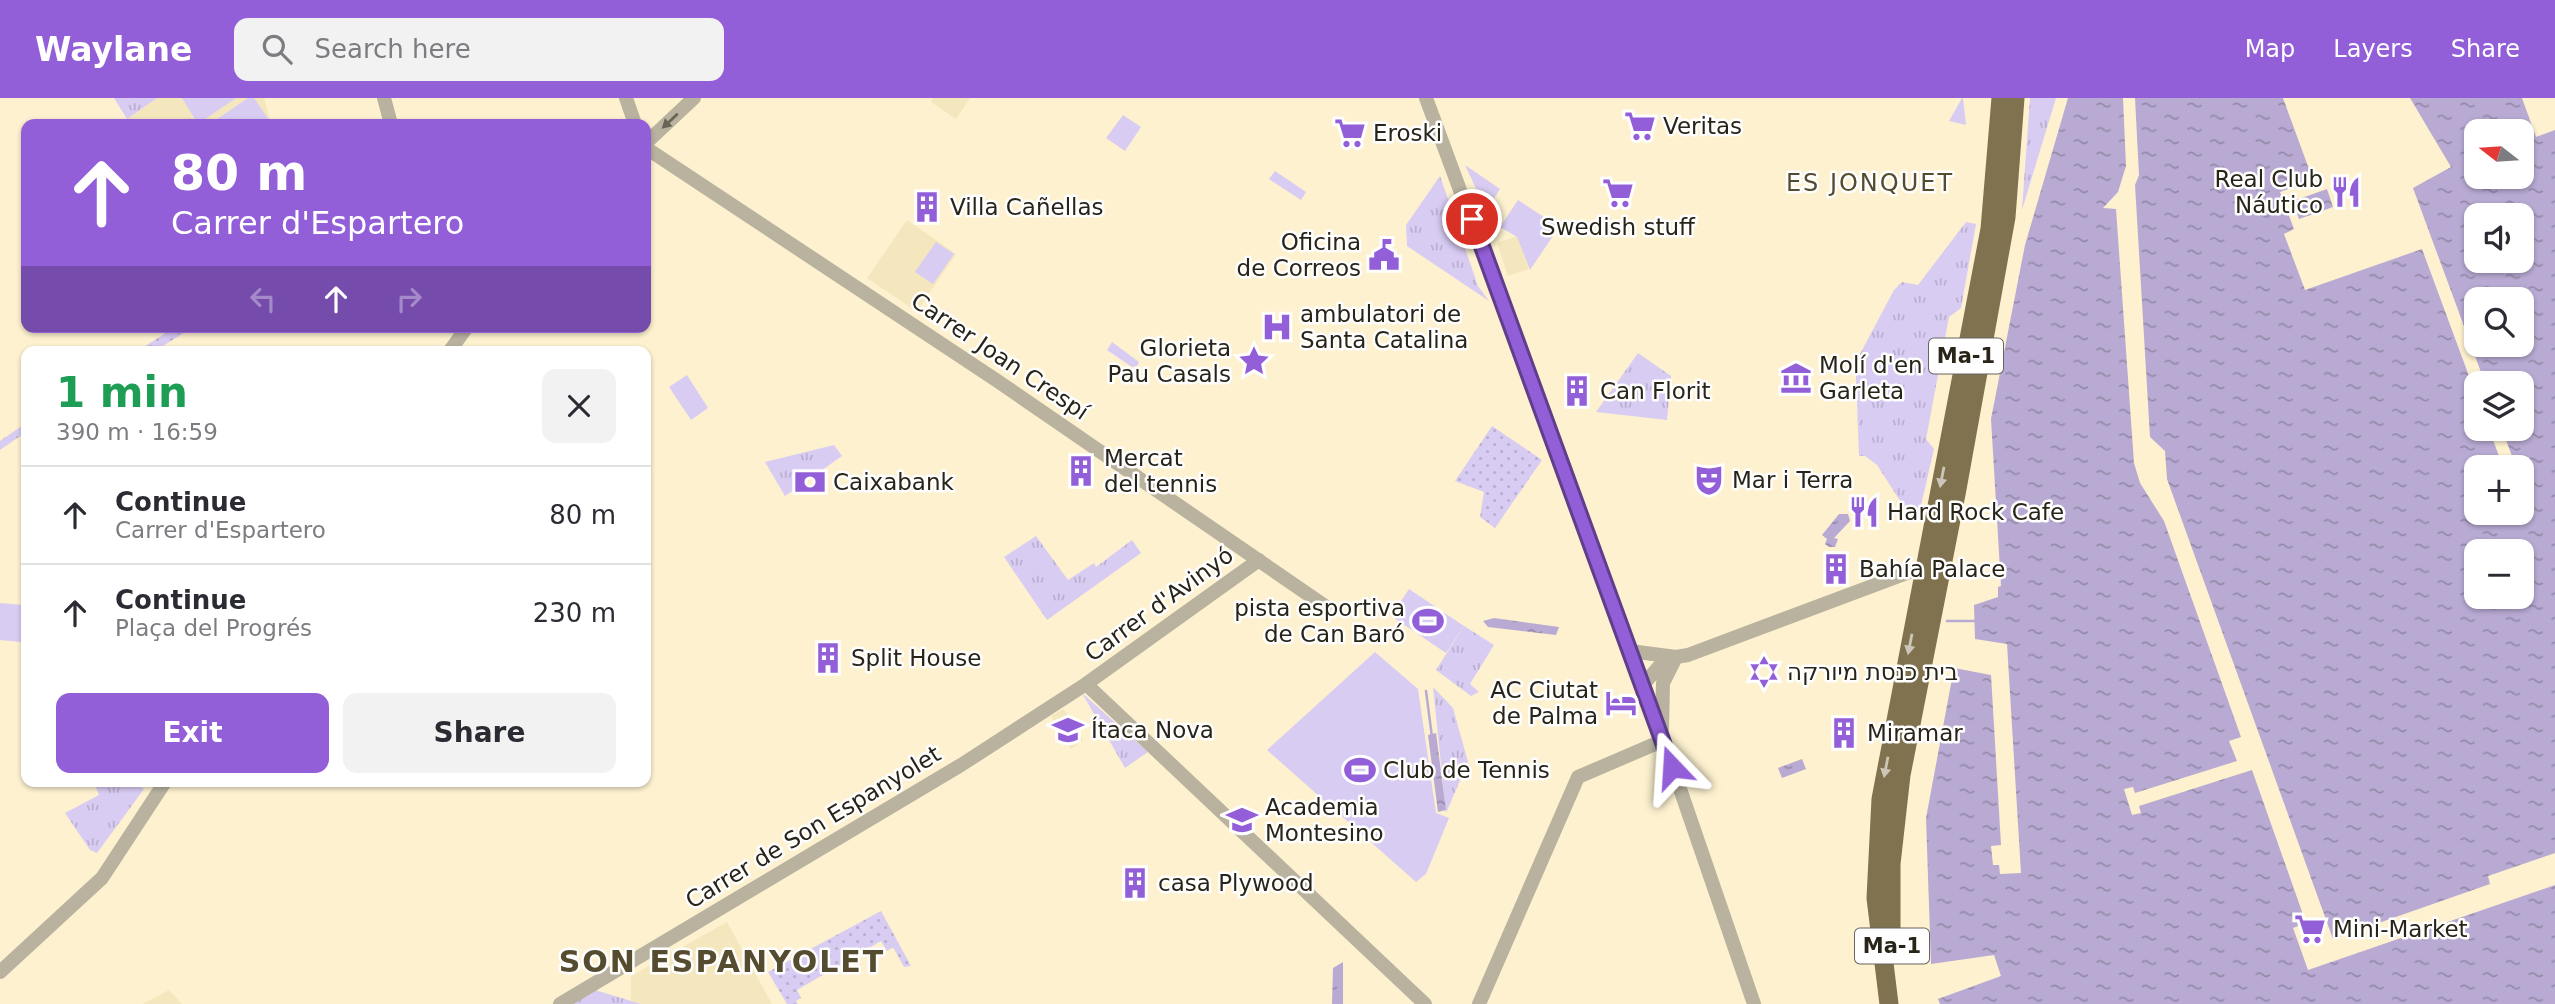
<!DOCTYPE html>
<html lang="en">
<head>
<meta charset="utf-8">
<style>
  :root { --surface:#fff; --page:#f2f2f3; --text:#2b2b33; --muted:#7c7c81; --line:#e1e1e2; --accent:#935fd8 }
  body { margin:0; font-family:"DejaVu Sans",Heebo,sans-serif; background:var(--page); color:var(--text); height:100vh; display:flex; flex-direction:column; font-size:26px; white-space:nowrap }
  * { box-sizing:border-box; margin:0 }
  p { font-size:23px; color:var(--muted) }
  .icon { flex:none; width:38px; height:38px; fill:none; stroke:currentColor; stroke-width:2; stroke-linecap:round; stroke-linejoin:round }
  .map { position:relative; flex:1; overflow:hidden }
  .sheet { position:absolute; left:21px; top:248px; width:630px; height:441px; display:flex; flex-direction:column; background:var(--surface); border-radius:14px; box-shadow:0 2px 5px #0004 }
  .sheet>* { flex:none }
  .guide { position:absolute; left:21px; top:21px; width:630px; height:214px; border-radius:14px; box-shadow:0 2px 5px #0004; background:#935fd8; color:#fff; overflow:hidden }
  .needle { width:46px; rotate:287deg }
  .tools { position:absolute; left:2464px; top:21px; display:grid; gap:14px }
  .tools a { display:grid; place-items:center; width:70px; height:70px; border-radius:14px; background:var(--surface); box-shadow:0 2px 5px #0004; font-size:35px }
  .pin { position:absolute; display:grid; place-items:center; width:60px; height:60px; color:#fff; margin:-30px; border:4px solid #fff; border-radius:50%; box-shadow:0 2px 7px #0007 }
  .me { position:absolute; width:77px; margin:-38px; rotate:340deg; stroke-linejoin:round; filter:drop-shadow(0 0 5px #0008) }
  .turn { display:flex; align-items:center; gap:24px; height:147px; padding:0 35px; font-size:32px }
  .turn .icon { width:91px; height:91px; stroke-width:2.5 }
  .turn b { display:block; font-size:49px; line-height:60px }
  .lanes { display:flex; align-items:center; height:66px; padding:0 35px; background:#0003; justify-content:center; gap:35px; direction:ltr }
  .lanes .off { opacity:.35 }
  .round { display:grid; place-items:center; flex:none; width:74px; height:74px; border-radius:14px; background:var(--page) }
  .summary { display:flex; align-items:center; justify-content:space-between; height:119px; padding:0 35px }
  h1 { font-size:42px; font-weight:700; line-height:52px; color:#1e9e55 }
  .button { display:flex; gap:14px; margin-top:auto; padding:14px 35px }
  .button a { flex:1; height:80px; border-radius:14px; background:var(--accent); color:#fff; font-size:28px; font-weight:700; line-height:80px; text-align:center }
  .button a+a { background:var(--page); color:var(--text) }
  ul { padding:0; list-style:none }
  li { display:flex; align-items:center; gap:21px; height:98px; padding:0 35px; border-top:2px solid var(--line) }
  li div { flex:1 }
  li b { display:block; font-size:26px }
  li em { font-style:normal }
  header { display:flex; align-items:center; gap:42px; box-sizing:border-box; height:98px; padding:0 35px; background:var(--accent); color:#fff }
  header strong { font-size:33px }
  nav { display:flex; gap:38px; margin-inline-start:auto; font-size:24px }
  .search { width:490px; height:63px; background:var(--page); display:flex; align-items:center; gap:18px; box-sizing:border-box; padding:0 24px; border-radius:14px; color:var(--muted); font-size:26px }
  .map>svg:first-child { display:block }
  .built { fill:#f4e6bd }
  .grass { fill:#d9ccf3 }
  .park { fill:url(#park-tufts) }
  .garden { fill:url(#garden-dots) }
  .water { fill:url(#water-ripples); fill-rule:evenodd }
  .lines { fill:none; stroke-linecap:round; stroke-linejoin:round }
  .stream { stroke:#b8aad3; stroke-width:2.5 }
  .tertiary { stroke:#b8b29f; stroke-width:14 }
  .trunk { stroke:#80724e; stroke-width:19 }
  .oneway { fill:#696455 }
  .oneway2 { fill:#ccc6b8 }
  .route-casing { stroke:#603e8c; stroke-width:18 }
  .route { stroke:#935fd8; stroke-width:12 }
  .labels { text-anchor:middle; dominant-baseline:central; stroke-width:5; stroke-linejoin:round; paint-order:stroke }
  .shield { fill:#fefefe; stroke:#69655d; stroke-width:2 }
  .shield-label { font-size:21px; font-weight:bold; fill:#292418 }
  .poi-label { font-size:23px; fill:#292418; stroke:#fefefe; text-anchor:start }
  .street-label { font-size:23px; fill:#292418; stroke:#fefefe }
  .neighbourhood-label { font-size:24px; letter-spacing:2px; fill:#554b2e; stroke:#fefefe }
  .district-label { font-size:30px; font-weight:bold; letter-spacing:2px; fill:#554b2e; stroke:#fefefe }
</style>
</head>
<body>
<header>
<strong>Waylane</strong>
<div class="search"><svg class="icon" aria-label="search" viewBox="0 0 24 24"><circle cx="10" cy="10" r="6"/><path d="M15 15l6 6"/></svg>Search here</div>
<nav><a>Map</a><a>Layers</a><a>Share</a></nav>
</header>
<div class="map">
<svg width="2555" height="906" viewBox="0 0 2555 906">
  <defs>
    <pattern id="park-tufts" width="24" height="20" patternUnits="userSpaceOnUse" patternTransform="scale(1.75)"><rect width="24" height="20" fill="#d9ccf3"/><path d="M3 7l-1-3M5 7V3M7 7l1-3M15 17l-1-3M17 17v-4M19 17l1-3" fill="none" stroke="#baafd0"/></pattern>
    <pattern id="garden-dots" width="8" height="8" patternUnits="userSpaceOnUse" patternTransform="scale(1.75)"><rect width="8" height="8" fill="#d9ccf3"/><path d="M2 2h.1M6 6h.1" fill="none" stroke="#baafd0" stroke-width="1.8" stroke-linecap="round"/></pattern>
    <pattern id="water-ripples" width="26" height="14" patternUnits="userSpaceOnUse" patternTransform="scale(1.75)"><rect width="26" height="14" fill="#b8aad3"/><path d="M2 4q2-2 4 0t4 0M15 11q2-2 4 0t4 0" fill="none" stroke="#968aaa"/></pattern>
  </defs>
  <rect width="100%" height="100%" fill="#fdf1cf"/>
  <path class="built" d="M157,0H264L271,26H131L127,21Z
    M933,0H970L956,21L931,4Z
    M907,122L956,156L919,210L913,211L867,180Z
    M1517,138L1529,171L1508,178L1497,145Z
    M1064,611L1083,642L1071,651L1051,618Z
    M727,824L772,906H641L631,903V878Z
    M169,892L182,906H143Z"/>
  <path class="grass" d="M182,0H236L198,26Z
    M248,0H254L269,22L263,26H210Z
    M1962,0H1963L1966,27L1949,23Z
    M1123,17L1141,29L1125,53L1106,40Z
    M1465,67L1500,91L1483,118L1480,99Z
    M1275,73L1306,94L1301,102L1269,81Z
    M1518,102L1559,129L1530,172L1517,139L1500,129Z
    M936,144L954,156L933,186L915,174Z
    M1112,244L1139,264L1137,268L1132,269L1107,252Z
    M687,277L708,310L691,322L669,289Z
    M1409,491L1464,528L1446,555L1391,518Z
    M0,505L24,507L21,544L0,542Z
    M1375,554L1418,591L1436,715L1449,720L1426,776L1416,784L1267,652Z"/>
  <path class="park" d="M114,0H157L127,21Z
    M2030,0H2056L2022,112Z
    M1440,78L1478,188L1489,203L1407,148L1406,127Z
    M1966,124L1976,126L1961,210L1949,219L1926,341L1934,351L1919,416L1910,418L1877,367L1865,358H1859L1856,278L1860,256L1894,192L1902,184L1918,187Z
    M1638,255L1671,278L1667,322L1596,314Z
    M834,347L842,358L785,398L765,364Z
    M1036,438L1068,482L1094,465L1096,469L1132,442L1141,455L1047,522L1004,459Z
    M1464,528L1494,547L1470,586L1479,594L1471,598L1436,572Z
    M1433,589L1453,610L1468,664L1446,715Z
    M1082,595L1148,654L1125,670Z
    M94,684H133L144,691L97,755L90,752L65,715L99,697Z
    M595,892L641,906H570Z"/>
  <path class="garden" d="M175,229H185L187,233L153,254H136Z
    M26,325V334L0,352V343Z
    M1492,328L1542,362L1495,430L1480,419L1484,394L1455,383Z
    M881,813L911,868L904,869L893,849L887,853L881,843L797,892L801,900L796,903L798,906H787L768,874Z"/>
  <path class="water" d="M2068,0H2123L2126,68L2118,94L2103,110L2116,111L2134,365L2140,385L2164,423L2241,639L2229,643L2237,663L2135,695L2133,689L2124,691L2132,717L2141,715L2139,708L2252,672L2306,825L2293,830L2308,872L2555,787V906H1940L1938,901L2001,878L1994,857L1931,866L1926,720L1954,570L1991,577L2001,747L1991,748L1993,767H1999L2000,776L2021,775L2007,546L1975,541L1974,507L1998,499V489L2001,488L1991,321L2025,147Z
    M2135,0H2283L2313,82L2280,94L2294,131L2284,136L2305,192L2422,151L2476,297V331H2489L2503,369H2476V415H2522V380L2530,377L2526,366L2516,369L2502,331H2522V285H2485L2413,90L2451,69L2410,0H2522L2536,39L2555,32V755L2488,778L2490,786L2333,841L2167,381L2165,353L2150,339L2135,87L2139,77ZM2522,33V79H2476V33ZM2522,117V163H2476V117ZM2522,201V247H2476V201ZM2476,453H2522V499H2476Z
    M2327,91L2333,109L2299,121L2293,103Z
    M1839,416H1848L1850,423L1834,440L1838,441L1835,449H1829L1825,446L1827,441L1822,437Z
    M1494,520L1559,529L1556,537L1488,529L1483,523Z
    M1436,635L1446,712L1438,714L1428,637Z
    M1802,661L1806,671L1782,680L1778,670Z
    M1343,864V906H1332L1333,870Z"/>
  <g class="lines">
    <path class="stream" d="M1947,523H1975
      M1426,593L1432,639"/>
    <path class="tertiary" d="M384,0L391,26
      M626,0L635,26
      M1426,0L1667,653L1754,906
      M646,45L694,0
      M646,50L996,282L1325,508
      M449,254L467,229
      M1630,553L1676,559L1688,557L1931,466
      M1086,586L1425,906
      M1642,588L1663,564L1675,560
      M1662,631L1663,585L1676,559
      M0,874L102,780L165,684
      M560,906L961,667L1086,586L1259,462
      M1479,906L1578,679L1662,643"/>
    <path class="trunk" d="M1891,835V766L1901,677L1957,391L2006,119L2015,0
      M1889,906L1876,800L1881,701L1990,131L2001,0"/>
  </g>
  <defs><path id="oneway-solid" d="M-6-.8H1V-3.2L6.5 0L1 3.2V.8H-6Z" transform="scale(1.75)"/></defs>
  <use class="oneway" href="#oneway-solid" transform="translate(670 23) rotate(137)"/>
  <g class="oneway2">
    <use href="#oneway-solid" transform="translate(1942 379) rotate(101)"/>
    <use href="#oneway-solid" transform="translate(1910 546) rotate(101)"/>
    <use href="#oneway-solid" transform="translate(1886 669) rotate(101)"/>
  </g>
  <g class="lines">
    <defs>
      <path id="route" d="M1472,121L1672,669"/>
    </defs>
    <use href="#route" class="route-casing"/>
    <use href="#route" class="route"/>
  </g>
  <defs>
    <symbol id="supermarket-bare" viewBox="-9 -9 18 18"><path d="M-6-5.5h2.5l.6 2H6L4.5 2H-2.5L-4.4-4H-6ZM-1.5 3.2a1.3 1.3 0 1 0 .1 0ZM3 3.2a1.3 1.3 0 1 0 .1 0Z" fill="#935fd8" stroke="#fefefe" stroke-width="2.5" paint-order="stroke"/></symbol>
    <symbol id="restaurant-bare" viewBox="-9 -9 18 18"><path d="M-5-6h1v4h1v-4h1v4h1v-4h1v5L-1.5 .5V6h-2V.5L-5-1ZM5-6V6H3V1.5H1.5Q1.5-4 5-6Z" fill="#935fd8" stroke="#fefefe" stroke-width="2.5" paint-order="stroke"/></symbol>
    <symbol id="building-bare" viewBox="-9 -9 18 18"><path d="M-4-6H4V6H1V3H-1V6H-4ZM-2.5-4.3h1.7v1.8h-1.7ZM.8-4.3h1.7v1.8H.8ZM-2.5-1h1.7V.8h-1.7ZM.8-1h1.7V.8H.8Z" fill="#935fd8" stroke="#fefefe" stroke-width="2.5" paint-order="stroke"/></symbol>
    <symbol id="civic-bare" viewBox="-9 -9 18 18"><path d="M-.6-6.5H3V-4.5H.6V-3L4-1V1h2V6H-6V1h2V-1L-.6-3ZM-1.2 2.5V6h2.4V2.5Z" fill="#935fd8" stroke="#fefefe" stroke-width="2.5" paint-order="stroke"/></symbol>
    <symbol id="hospital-bare" viewBox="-9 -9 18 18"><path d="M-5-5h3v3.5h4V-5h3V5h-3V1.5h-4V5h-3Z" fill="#935fd8" stroke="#fefefe" stroke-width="2.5" paint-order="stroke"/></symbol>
    <symbol id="sight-bare" viewBox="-9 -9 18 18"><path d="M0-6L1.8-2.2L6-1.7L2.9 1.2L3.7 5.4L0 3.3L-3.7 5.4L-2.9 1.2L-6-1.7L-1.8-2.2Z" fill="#935fd8" stroke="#fefefe" stroke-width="2.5" paint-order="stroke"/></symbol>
    <symbol id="museum-bare" viewBox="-9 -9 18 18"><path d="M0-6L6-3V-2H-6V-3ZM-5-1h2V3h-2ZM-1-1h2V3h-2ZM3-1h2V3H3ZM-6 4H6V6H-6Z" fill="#935fd8" stroke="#fefefe" stroke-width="2.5" paint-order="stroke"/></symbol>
    <symbol id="theatre-bare" viewBox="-9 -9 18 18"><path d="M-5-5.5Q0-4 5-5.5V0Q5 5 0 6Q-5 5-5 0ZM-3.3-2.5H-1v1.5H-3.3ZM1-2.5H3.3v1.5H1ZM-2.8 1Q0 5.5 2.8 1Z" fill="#935fd8" stroke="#fefefe" stroke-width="2.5" paint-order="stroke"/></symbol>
    <symbol id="bank-bare" viewBox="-9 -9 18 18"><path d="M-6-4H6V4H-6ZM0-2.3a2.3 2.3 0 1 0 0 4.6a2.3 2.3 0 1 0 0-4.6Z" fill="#935fd8" stroke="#fefefe" stroke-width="2.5" paint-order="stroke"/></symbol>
    <symbol id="stadium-bare" viewBox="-9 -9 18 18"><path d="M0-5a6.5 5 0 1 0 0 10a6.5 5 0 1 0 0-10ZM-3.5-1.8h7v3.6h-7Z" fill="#935fd8" stroke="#fefefe" stroke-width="2.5" paint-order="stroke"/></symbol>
    <symbol id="synagogue-bare" viewBox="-9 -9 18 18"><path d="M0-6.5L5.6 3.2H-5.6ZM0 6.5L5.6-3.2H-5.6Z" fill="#935fd8" stroke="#fefefe" stroke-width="2.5" paint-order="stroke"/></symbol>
    <symbol id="hotel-bare" viewBox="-9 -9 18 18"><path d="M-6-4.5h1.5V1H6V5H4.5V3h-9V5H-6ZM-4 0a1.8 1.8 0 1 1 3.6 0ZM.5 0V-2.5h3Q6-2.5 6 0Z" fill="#935fd8" stroke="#fefefe" stroke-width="2.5" paint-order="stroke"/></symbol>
    <symbol id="school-bare" viewBox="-9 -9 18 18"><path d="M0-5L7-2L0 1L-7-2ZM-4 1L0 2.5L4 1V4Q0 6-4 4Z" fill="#935fd8" stroke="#fefefe" stroke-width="2.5" paint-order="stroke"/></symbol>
    <symbol id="university-bare" viewBox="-9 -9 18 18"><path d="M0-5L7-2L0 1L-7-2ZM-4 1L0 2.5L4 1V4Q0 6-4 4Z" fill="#935fd8" stroke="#fefefe" stroke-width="2.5" paint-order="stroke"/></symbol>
  </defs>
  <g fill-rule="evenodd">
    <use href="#supermarket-bare" x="1618" y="6" width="44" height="44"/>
    <use href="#supermarket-bare" x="1328" y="13" width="44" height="44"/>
    <use href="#restaurant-bare" x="2324" y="72" width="44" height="44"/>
    <use href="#supermarket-bare" x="1596" y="73" width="44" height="44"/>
    <use href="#building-bare" x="905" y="87" width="44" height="44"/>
    <use href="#civic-bare" x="1362" y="135" width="44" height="44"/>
    <use href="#hospital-bare" x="1255" y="207" width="44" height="44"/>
    <use href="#sight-bare" x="1232" y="241" width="44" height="44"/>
    <use href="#museum-bare" x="1774" y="258" width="44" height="44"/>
    <use href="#building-bare" x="1555" y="271" width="44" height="44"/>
    <use href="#building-bare" x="1059" y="351" width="44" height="44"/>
    <use href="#theatre-bare" x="1687" y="360" width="44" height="44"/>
    <use href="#bank-bare" x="788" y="362" width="44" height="44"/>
    <use href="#restaurant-bare" x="1842" y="392" width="44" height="44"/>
    <use href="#building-bare" x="1814" y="449" width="44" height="44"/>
    <use href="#stadium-bare" x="1406" y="501" width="44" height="44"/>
    <use href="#building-bare" x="806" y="538" width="44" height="44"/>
    <use href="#synagogue-bare" x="1742" y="552" width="44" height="44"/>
    <use href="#hotel-bare" x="1599" y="583" width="44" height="44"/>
    <use href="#school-bare" x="1046" y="610" width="44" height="44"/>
    <use href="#building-bare" x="1822" y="613" width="44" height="44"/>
    <use href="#stadium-bare" x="1338" y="650" width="44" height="44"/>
    <use href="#university-bare" x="1220" y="700" width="44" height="44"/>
    <use href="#building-bare" x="1113" y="763" width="44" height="44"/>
    <use href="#supermarket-bare" x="2288" y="809" width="44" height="44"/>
  </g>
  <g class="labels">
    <g class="shield">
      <rect x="1929" y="240.5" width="74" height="35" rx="5"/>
      <rect x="1855" y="830.5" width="74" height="35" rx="5"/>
    </g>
    <g class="shield-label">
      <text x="1966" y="258">Ma-1</text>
      <text x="1892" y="848">Ma-1</text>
    </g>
    <g class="poi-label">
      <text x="1663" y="28">Veritas</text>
      <text x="1373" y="35">Eroski</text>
      <text x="2323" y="81" text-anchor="end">Real Club<tspan x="2323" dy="26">Náutico</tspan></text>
      <text x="950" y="109">Villa Cañellas</text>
      <text x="1618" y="129" text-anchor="middle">Swedish stuff</text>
      <text x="1361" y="144" text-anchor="end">Oficina<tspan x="1361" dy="26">de Correos</tspan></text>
      <text x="1300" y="216">ambulatori de<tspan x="1300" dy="26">Santa Catalina</tspan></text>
      <text x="1231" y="250" text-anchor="end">Glorieta<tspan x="1231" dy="26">Pau Casals</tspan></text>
      <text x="1819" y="267">Molí d'en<tspan x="1819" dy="26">Garleta</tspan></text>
      <text x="1600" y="293">Can Florit</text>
      <text x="1104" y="360">Mercat<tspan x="1104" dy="26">del tennis</tspan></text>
      <text x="1732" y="382">Mar i Terra</text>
      <text x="833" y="384">Caixabank</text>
      <text x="1887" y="414">Hard Rock Cafe</text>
      <text x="1859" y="471">Bahía Palace</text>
      <text x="1405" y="510" text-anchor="end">pista esportiva<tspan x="1405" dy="26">de Can Baró</tspan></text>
      <text x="851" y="560">Split House</text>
      <text x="1787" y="574">בית כנסת מיורקה</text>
      <text x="1598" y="592" text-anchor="end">AC Ciutat<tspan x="1598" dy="26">de Palma</tspan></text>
      <text x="1091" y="632">Ítaca Nova</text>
      <text x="1867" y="635">Miramar</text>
      <text x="1383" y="672">Club de Tennis</text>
      <text x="1265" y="709">Academia<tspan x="1265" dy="26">Montesino</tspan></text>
      <text x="1158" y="785">casa Plywood</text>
      <text x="2333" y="831">Mini-Market</text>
    </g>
    <g class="street-label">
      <text transform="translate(1000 258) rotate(34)">Carrer Joan Crespí</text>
      <text transform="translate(1159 506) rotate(-36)">Carrer d'Avinyó</text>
      <text transform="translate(813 729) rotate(-31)">Carrer de Son Espanyolet</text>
    </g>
    <g class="neighbourhood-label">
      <text x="1870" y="85">ES JONQUET</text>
    </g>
    <g class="district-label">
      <text x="722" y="863">SON ESPANYOLET</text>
    </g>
  </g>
</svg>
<div class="tools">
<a><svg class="needle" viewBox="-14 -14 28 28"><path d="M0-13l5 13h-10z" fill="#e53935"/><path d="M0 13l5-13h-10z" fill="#7c7c81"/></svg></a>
<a><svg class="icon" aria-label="sound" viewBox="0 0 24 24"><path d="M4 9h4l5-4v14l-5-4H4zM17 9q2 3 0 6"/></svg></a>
<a><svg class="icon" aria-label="search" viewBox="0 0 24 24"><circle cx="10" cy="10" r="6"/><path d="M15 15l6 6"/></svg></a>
<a><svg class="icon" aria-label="layers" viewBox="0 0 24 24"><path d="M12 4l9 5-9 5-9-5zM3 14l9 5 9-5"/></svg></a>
<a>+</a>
<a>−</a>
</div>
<div class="pin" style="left:1472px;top:121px;background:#d93025"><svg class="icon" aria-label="arrive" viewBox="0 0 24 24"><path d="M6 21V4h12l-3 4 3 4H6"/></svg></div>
<svg class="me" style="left:1672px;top:669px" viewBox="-20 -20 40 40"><path d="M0-17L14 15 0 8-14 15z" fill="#935fd8" stroke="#fff" stroke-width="4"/></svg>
<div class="guide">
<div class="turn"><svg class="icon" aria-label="ahead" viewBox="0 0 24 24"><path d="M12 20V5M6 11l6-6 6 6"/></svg><div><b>80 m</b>Carrer d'Espartero</div></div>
<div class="lanes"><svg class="icon off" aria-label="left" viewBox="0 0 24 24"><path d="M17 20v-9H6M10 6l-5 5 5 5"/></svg><svg class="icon" aria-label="ahead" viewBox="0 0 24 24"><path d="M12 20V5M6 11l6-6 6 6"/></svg><svg class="icon off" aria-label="right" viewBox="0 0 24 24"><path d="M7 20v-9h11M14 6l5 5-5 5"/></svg></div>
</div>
<section class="sheet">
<div class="summary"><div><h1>1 min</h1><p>390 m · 16:59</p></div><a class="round"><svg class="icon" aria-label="close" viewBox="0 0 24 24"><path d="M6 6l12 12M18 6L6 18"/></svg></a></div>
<ul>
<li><svg class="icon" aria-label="ahead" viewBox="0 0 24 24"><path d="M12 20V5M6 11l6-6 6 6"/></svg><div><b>Continue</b><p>Carrer d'Espartero</p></div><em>80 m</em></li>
<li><svg class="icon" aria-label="ahead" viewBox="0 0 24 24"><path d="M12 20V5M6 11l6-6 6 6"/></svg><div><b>Continue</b><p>Plaça del Progrés</p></div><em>230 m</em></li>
</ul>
<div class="button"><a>Exit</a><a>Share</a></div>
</section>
</div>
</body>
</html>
